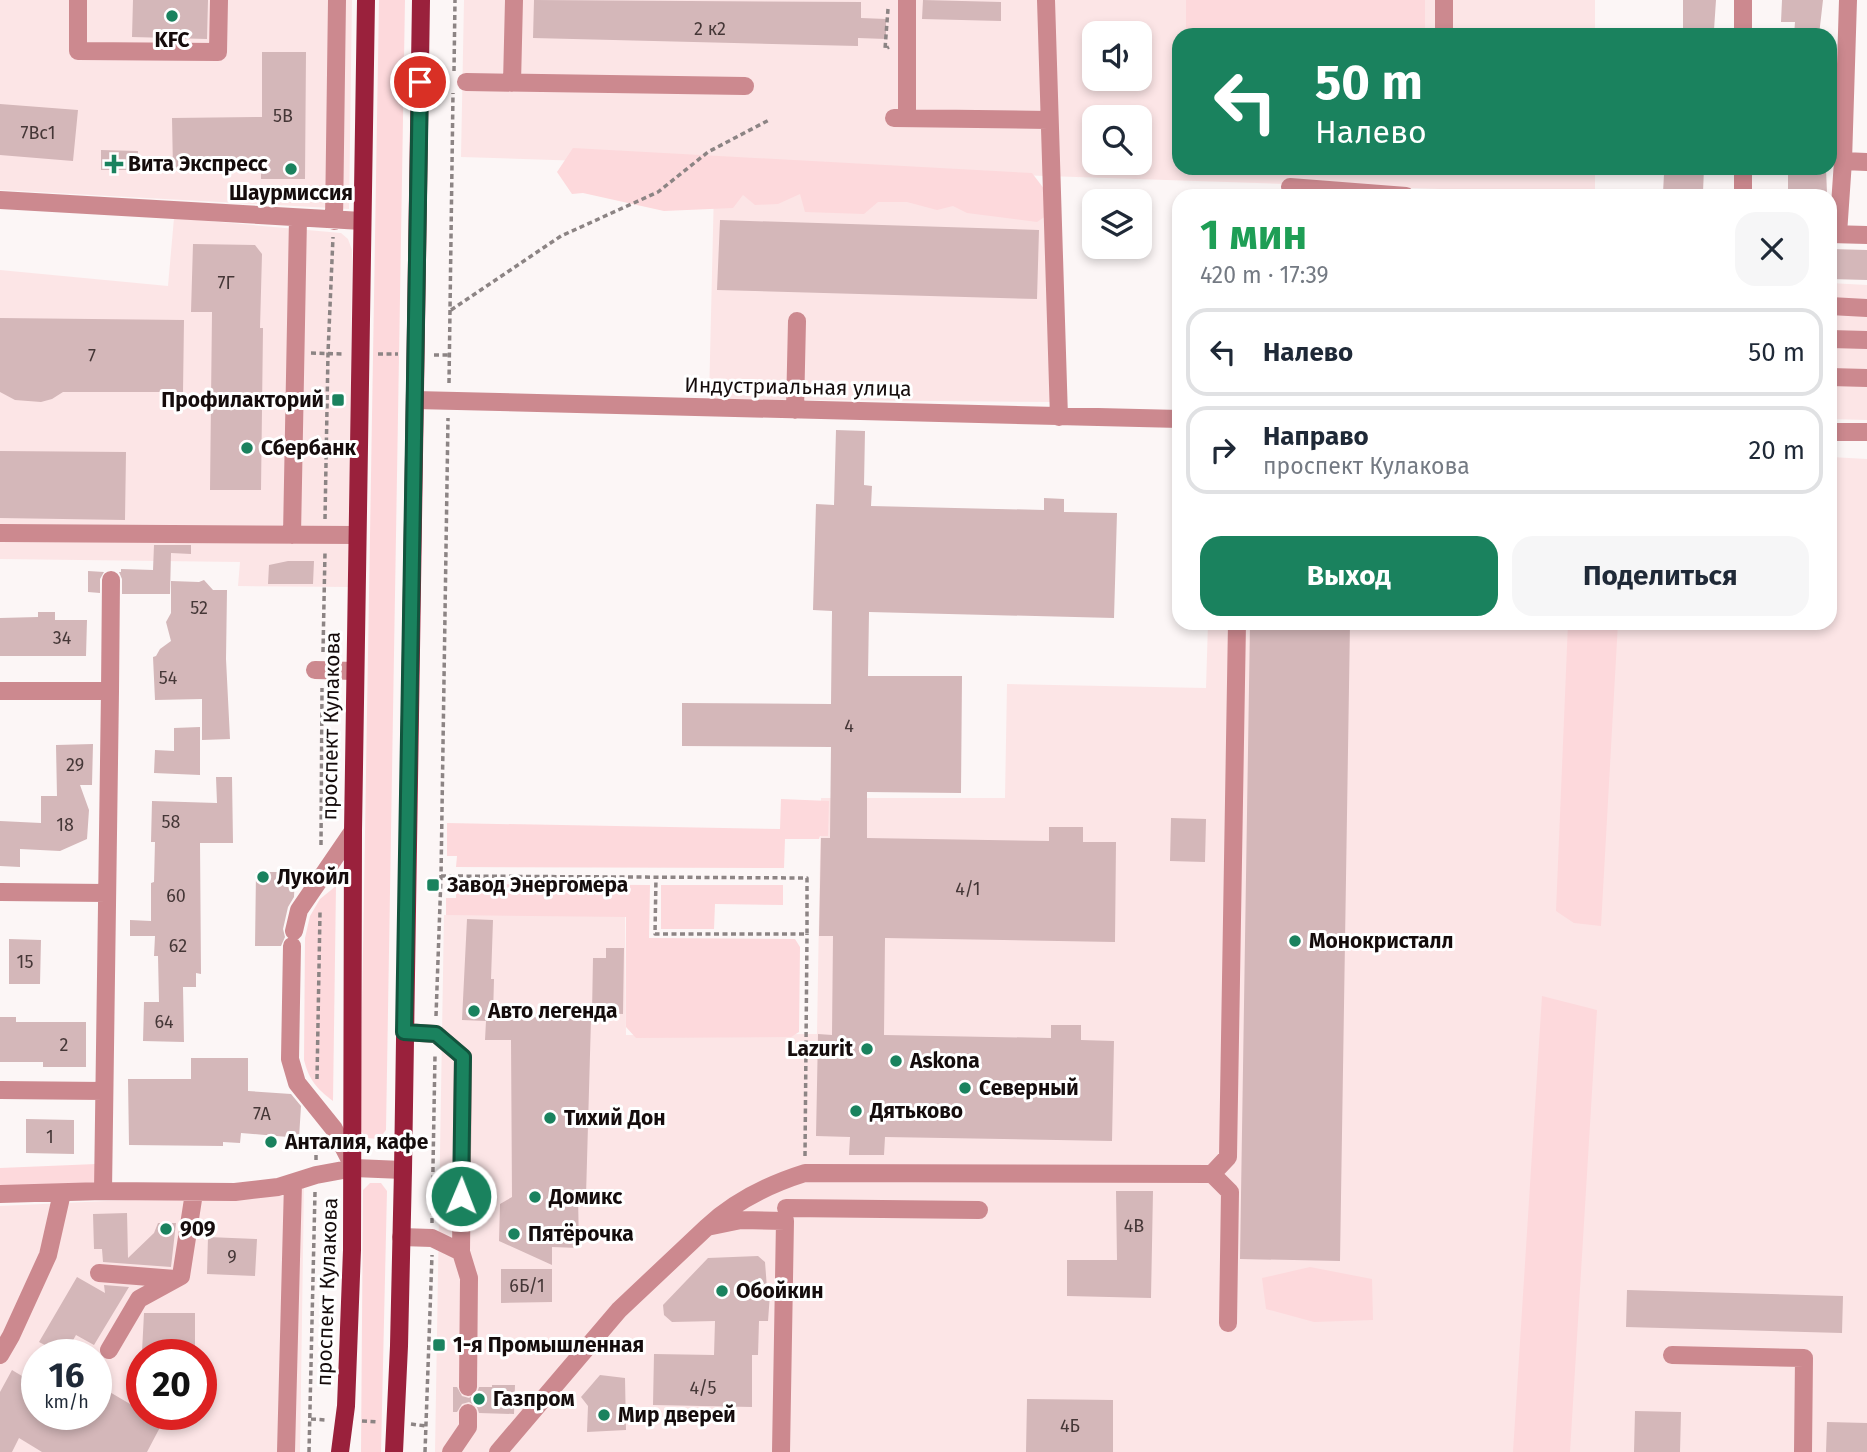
<!DOCTYPE html>
<html lang="ru">
<head>
<meta charset="utf-8">
<style>
  :root { --surface:#fff; --page:#f6f6f7; --text:#1f2937; --muted:#747a83; --line:#e0e1e3; --accent:#1a825e }
  body { margin:0; font-family:"Fira Sans",sans-serif; background:var(--page); color:var(--text); height:100vh; display:flex; flex-direction:column; font-size:26px; white-space:nowrap }
  * { box-sizing:border-box; margin:0 }
  p { font-size:23px; color:var(--muted) }
  .icon { flex:none; width:38px; height:38px; fill:none; stroke:currentColor; stroke-width:2; stroke-linecap:round; stroke-linejoin:round }
  .map { position:relative; flex:1; overflow:hidden }
  .drawer { position:absolute; left:1172px; top:189px; width:665px; height:441px; display:flex; flex-direction:column; background:var(--surface); border-radius:21px; box-shadow:0 4px 10px #0003 }
  .drawer>* { flex:none }
  .top-card { position:absolute; left:1172px; top:28px; width:665px; height:147px; border-radius:21px; box-shadow:0 4px 10px #0003; background:#1a825e; color:#fff; overflow:hidden }
  .buttons { position:absolute; left:1082px; top:21px; display:grid; gap:14px }
  .buttons a { display:grid; place-items:center; width:70px; height:70px; border-radius:14px; background:var(--surface); box-shadow:0 4px 10px #0003; font-size:35px }
  .speed { position:absolute; left:21px; top:1339px; display:flex; gap:14px; font-size:35px; font-weight:700; text-align:center }
  .speed>* { display:grid; place-content:center; width:91px; height:91px; border-radius:50%; background:var(--surface); box-shadow:0 4px 10px #0003; line-height:1 }
  .speed small { font-size:18px; font-weight:400 }
  .speed .limit { border:10px solid #d22; background:#fff; color:#111 }
  .pin { position:absolute; display:grid; place-items:center; width:60px; height:60px; color:#fff; margin:-30px; border:4px solid #fff; border-radius:50%; box-shadow:0 2px 7px #0007 }
  .me { position:absolute; width:77px; margin:-38px; rotate:1deg; stroke-linejoin:round; filter:drop-shadow(0 0 5px #0008) }
  .turn { display:flex; align-items:center; gap:24px; height:147px; padding:0 28px; font-size:32px }
  .turn .icon { width:91px; height:91px; stroke-width:2.5 }
  .turn b { display:block; font-size:49px; line-height:60px }
  .round { display:grid; place-items:center; flex:none; width:74px; height:74px; border-radius:21px; background:var(--page) }
  .headline { display:flex; align-items:center; justify-content:space-between; height:119px; padding:0 28px }
  h1 { font-size:42px; font-weight:700; line-height:52px; color:#1e9e55 }
  .primary-button { display:flex; gap:14px; margin-top:auto; padding:14px 28px }
  .primary-button a { flex:1; height:80px; border-radius:21px; background:var(--accent); color:#fff; font-size:28px; font-weight:700; line-height:80px; text-align:center }
  .primary-button a+a { background:var(--page); color:var(--text) }
  ul { padding:0; list-style:none }
  li { display:flex; align-items:center; gap:21px; height:88px; margin:0 14px 10px; padding:0 14px; border:4px solid var(--line); border-radius:21px }
  li div { flex:1 }
  li b { display:block; font-size:26px }
  li em { font-style:normal }
  .map>svg:first-child { display:block }
  .built { fill:#fce5e6; fill-rule:evenodd }
  .green { fill:#fdd9dc }
  .building { fill:#d4b7b9 }
  .lines { fill:none; stroke-linecap:round; stroke-linejoin:round }
  .path { stroke:#8c8484; stroke-width:3.5; stroke-dasharray:5 3.5; stroke-linecap:butt }
  .minor { stroke:#cc898f; stroke-width:18 }
  .major { stroke:#9a213c; stroke-width:18 }
  .route-casing { stroke:#11543d; stroke-width:18 }
  .route { stroke:#1a825e; stroke-width:12 }
  .poi-dot { fill:#1a825e; stroke:#fff; stroke-width:2.5 }
  .labels { text-anchor:middle; dominant-baseline:central; stroke-width:6; stroke-linejoin:round; paint-order:stroke }
  .number-label { font-size:18px; fill:#453737 }
  .poi-label { font-size:21px; font-weight:bold; fill:#150c0c; stroke:#fff; text-anchor:start }
  .street-label { font-size:21px; fill:#150c0c; stroke:#fff }
</style>
</head>
<body>
<div class="map">
<svg width="1867" height="1452" viewBox="0 0 1867 1452">
  <rect width="100%" height="100%" fill="#fcf6f6"/>
  <path class="built" d="M0,0H352L349,209L0,190Z
    M464,0H1595V35H1180V168H1595V194L461,157ZM1094,33H1139V79H1094ZM1094,117H1139V163H1094Z
    M714,189L1043,197L1053,402L709,399Z
    M174,218L341,233L348,239L352,250L349,587L238,586L240,562L0,559V270L168,286Z
    M1830,283L1867,285V420L1831,419Z
    M1831,457L1867,459V1452H435L444,915H625L626,1035L817,1034L821,798H1005L1007,684L1206,688L1208,623H1830Z
    M304,1185L300,1452H0V1206L234,1195ZM37,1354H96V1414H37ZM142,1354H201V1414H142Z"/>
  <path class="green" d="M379,0H405L386,1130L379,1139L367,1138L360,1130Z
    M1186,0H1425V35H1186Z
    M573,148L1032,173L1048,194L1049,214L1037,222L967,213L953,206L937,210L907,202H878L864,214L805,212L800,194L778,204L755,205L743,195L733,208L664,211L583,193L572,194L557,172Z
    M1568,623H1618L1601,926L1574,923L1556,911Z
    M781,799L829,801L828,836H820L819,839H785L784,868L456,867L457,856H447V823L780,829Z
    M456,884L650,885L649,938L795,939L800,947L799,1032L791,1037L636,1038L626,1027V917L446,915V898H456Z
    M661,885H783V905L715,904L714,929H661Z
    M336,886L333,1101C317,1089 309,1080 304,1060L305,938L310,916L320,899Z
    M1542,996L1597,1010L1570,1452H1513Z
    M96,1164V1183L0,1186V1168Z
    M370,1183H381L387,1191L381,1452H361L363,1190Z
    M1310,1267L1372,1279L1373,1320L1314,1322L1266,1309L1262,1278Z"/>
  <path class="building" d="M133,0H208L207,39L132,37Z
    M534,0L861,2V18L886,19V39L858,38V46L533,38Z
    M923,0L1001,2V21L922,19Z
    M1683,0H1716L1714,30L1683,28Z
    M1782,0H1823L1819,35H1794L1795,22H1781Z
    M262,52H306L305,179H261V169L173,170L172,118L262,117Z
    M0,104L78,110L73,161L0,155Z
    M101,150L138,151L137,170H101Z
    M1675,168H1704L1703,192L1663,193L1664,174L1675,175Z
    M1788,168H1826L1827,194H1788Z
    M720,220L1039,230L1037,299L717,290Z
    M193,244L255,245L262,254L260,328H263L261,490H210L212,312H191Z
    M1830,249L1867,250V280L1830,279Z
    M0,318L184,320L183,392H63L52,399L41,402L15,400L0,392Z
    M836,430L865,431L864,485L872,486L871,506L1044,510V498L1064,499V512L1117,513L1114,618L869,612L868,676H962L961,793L867,792V838L1049,841V827H1083V842H1116L1115,942L885,938L884,1035L1051,1038V1025H1081V1040L1114,1041L1112,1141L885,1137L884,1155H849L850,1137L816,1136L818,1034L832,1035L833,936H819L821,838H830L831,747L682,746V703L831,704L832,611L813,610L816,504L834,505Z
    M0,451L126,452L125,520L0,518Z
    M154,545H191V554L171,553L170,594H122V579L119,572H121V569L153,570Z
    M288,561H314L313,584H268L269,565Z
    M88,571L104,572L100,579V593L88,592Z
    M204,580L213,590H227L226,659L230,739L202,740V699L155,700L153,657L156,656L160,649L171,641L166,622L171,613V581L199,582Z
    M38,612H55V620H87L86,656H0V618L38,617Z
    M1250,623H1350L1340,1261L1240,1259Z
    M200,727V775L154,773L155,750L174,751V728Z
    M93,744L92,785H80L89,810L87,839L60,851L20,849V867L0,866V821L41,823V796H57L56,745Z
    M216,777H232L233,843H200L201,974L196,973V987H183L184,1042L143,1041L144,1002H159L158,956H154L155,936H130V920L151,921V883L154,882L155,842H151L152,801L217,803Z
    M1171,818L1206,819L1205,862L1170,861Z
    M256,872H295L294,897L288,907L283,929L285,937L281,946H255Z
    M467,919L493,920L491,979H494L493,1016L591,1019L586,1196L578,1195L579,1248L552,1247V1265L499,1241L500,1204L512,1197L511,1040H485L486,1021L462,1020Z
    M9,939L41,940L40,984H9Z
    M606,948H624L623,1014L592,1013L593,958H606Z
    M0,1017H16V1022H86V1067H43V1062H0Z
    M191,1058H248V1091L291,1094L301,1106L299,1138L241,1133L240,1143L223,1142V1146L129,1145L128,1079H191Z
    M26,1119L74,1120V1154L26,1153Z
    M1116,1191H1153L1151,1298L1067,1296V1260H1117Z
    M127,1213L128,1258L154,1233L158,1223H176L171,1267L103,1262L102,1249H94L93,1214Z
    M208,1237L257,1239L255,1276L207,1274Z
    M758,1256L765,1262L767,1288L770,1294L768,1321H759L758,1355H752V1407L653,1405L654,1354L714,1355L715,1321L672,1322L664,1315L663,1305L708,1258Z
    M501,1269H552V1302L501,1303Z
    M77,1277L105,1293L104,1285L129,1287L94,1345L76,1335L65,1354H62L39,1342Z
    M1627,1290L1843,1296L1842,1333L1626,1327Z
    M144,1313H195V1353L142,1352Z
    M12,1370L37,1385V1414H96V1384L142,1411V1414H167L147,1452H42L19,1438L12,1452H0V1392Z
    M600,1375L625,1378L626,1430L587,1432L588,1406L581,1397Z
    M492,1385H515L514,1414L479,1413L477,1407L469,1402L462,1404L457,1412H453V1387H457L462,1396L469,1398L477,1393L479,1387H492Z
    M1027,1399L1113,1400V1452H1026Z
    M1635,1411L1681,1412L1680,1452H1634Z
    M1827,1422L1867,1423V1452H1826Z"/>
  <g class="lines">
    <path class="path" d="M888,9L885,49L889,47
      M454,71L455,0
      M451,310L561,236L658,192L708,152L769,120
      M311,353L345,354
      M378,354H398
      M434,355H449
      M449,383L453,93
      M325,519L328,353L333,237
      M323,652L325,552
      M321,845L322,688
      M441,876L807,878V934H655L656,877
      M436,1016L441,876L448,418
      M317,1079L320,912
      M805,1156L807,934
      M316,1160V1136
      M432,1223L435,1055
      M311,1419L326,1420
      M362,1421L379,1422
      M411,1424L426,1426
      M309,1452L315,1192
      M425,1452L432,1255"/>
    <path class="minor" d="M78,0V51L218,52L219,0
      M1046,0L1059,417
      M1444,35V0
      M1743,35V0
      M466,82L745,86
      M512,83L514,0
      M894,118L1048,120
      M907,118V0
      M1843,161L1867,162
      M1290,187L1406,196
      M1743,196V168
      M0,200L362,221
      M334,221L337,0
      M1830,234L1867,235
      M1838,234L1843,161L1848,0
      M1830,306L1867,308
      M1830,339L1867,340
      M1830,377L1867,378
      M415,400L1180,419
      M795,410L797,321
      M1830,432H1867
      M0,533L357,535
      M292,535L298,218
      M315,670L355,671
      M0,691H110L103,1191
      M110,691L111,580
      M0,892L107,893
      M294,931L299,910L353,831
      M292,946L290,1059L297,1083L334,1129L354,1168
      M404,1032L436,1034L463,1057L461,1252
      M0,1090L104,1091
      M1212,1174L1230,1192L1228,1323
      M0,1194L103,1191L235,1192L278,1187L316,1175L354,1168L403,1170
      M786,1208L979,1210
      M707,1227C734,1202 770,1184 805,1173L1212,1174L1228,1157L1237,623
      M401,1237L432,1238L461,1252L469,1278L468,1387
      M99,1273L175,1279
      M109,1350L139,1299L181,1276L194,1193
      M0,1355L11,1336L48,1255L62,1193
      M1672,1355L1804,1358L1803,1452
      M286,1452L293,1183
      M451,1452L468,1427V1413
      M498,1452L619,1310L707,1227L741,1220L785,1221L781,1452"/>
    <path class="major" d="M340,1452L346,1406L352,1250L353,831L366,0
      M394,1452L399,1346L403,1170L421,0"/>
  </g>
  <g class="lines">
    <defs>
      <path id="route" d="M420,82L404,1032L436,1034L463,1057L461,1196"/>
    </defs>
    <use href="#route" class="route-casing"/>
    <use href="#route" class="route"/>
  </g>
  <g class="poi-dot">
    <circle cx="172" cy="16" r="7"/>
    <path d="M110.5 153.5h7v7h7v7h-7v7h-7v-7h-7v-7h7z"/>
    <circle cx="291" cy="169" r="7"/>
    <rect x="331" y="393" width="14" height="14" rx="3.5"/>
    <circle cx="247" cy="448" r="7"/>
    <circle cx="263" cy="877" r="7"/>
    <rect x="426" y="878" width="14" height="14" rx="3.5"/>
    <circle cx="1295" cy="941" r="7"/>
    <circle cx="474" cy="1011" r="7"/>
    <circle cx="867" cy="1049" r="7"/>
    <circle cx="896" cy="1061" r="7"/>
    <circle cx="965" cy="1088" r="7"/>
    <circle cx="856" cy="1111" r="7"/>
    <circle cx="550" cy="1118" r="7"/>
    <circle cx="271" cy="1142" r="7"/>
    <circle cx="535" cy="1197" r="7"/>
    <circle cx="166" cy="1229" r="7"/>
    <circle cx="514" cy="1234" r="7"/>
    <circle cx="722" cy="1291" r="7"/>
    <rect x="432" y="1338" width="14" height="14" rx="3.5"/>
    <circle cx="479" cy="1399" r="7"/>
    <circle cx="604" cy="1415" r="7"/>
  </g>
  <g class="labels">
    <g class="number-label">
      <text x="710" y="29">2 к2</text>
      <text x="283" y="116">5В</text>
      <text x="38" y="133">7Вс1</text>
      <text x="226" y="283">7Г</text>
      <text x="92" y="356">7</text>
      <text x="199" y="608">52</text>
      <text x="62" y="638">34</text>
      <text x="168" y="678">54</text>
      <text x="849" y="726">4</text>
      <text x="75" y="765">29</text>
      <text x="171" y="822">58</text>
      <text x="65" y="825">18</text>
      <text x="968" y="889">4/1</text>
      <text x="176" y="896">60</text>
      <text x="178" y="946">62</text>
      <text x="25" y="962">15</text>
      <text x="164" y="1022">64</text>
      <text x="64" y="1045">2</text>
      <text x="262" y="1114">7А</text>
      <text x="50" y="1137">1</text>
      <text x="1134" y="1226">4В</text>
      <text x="232" y="1257">9</text>
      <text x="527" y="1286">6Б/1</text>
      <text x="703" y="1388">4/5</text>
      <text x="1070" y="1426">4Б</text>
    </g>
    <g class="poi-label">
      <text x="172" y="40" text-anchor="middle">KFC</text>
      <text x="128" y="164">Вита Экспресс</text>
      <text x="291" y="193" text-anchor="middle">Шаурмиссия</text>
      <text x="324" y="400" text-anchor="end">Профилакторий</text>
      <text x="261" y="448">Сбербанк</text>
      <text x="277" y="877">Лукойл</text>
      <text x="447" y="885">Завод Энергомера</text>
      <text x="1309" y="941">Монокристалл</text>
      <text x="488" y="1011">Авто легенда</text>
      <text x="853" y="1049" text-anchor="end">Lazurit</text>
      <text x="910" y="1061">Askona</text>
      <text x="979" y="1088">Северный</text>
      <text x="870" y="1111">Дятьково</text>
      <text x="564" y="1118">Тихий Дон</text>
      <text x="285" y="1142">Анталия, кафе</text>
      <text x="549" y="1197">Домикс</text>
      <text x="180" y="1229">909</text>
      <text x="528" y="1234">Пятёрочка</text>
      <text x="736" y="1291">Обойкин</text>
      <text x="453" y="1345">1-я Промышленная</text>
      <text x="493" y="1399">Газпром</text>
      <text x="618" y="1415">Мир дверей</text>
    </g>
    <g class="street-label">
      <text transform="translate(798 387) rotate(1)">Индустриальная улица</text>
      <text transform="translate(331 726) rotate(-89)">проспект Кулакова</text>
      <text transform="translate(327 1292) rotate(-88)">проспект Кулакова</text>
    </g>
  </g>
</svg>
<div class="buttons">
<a><svg class="icon" aria-label="sound" viewBox="0 0 24 24"><path d="M4 9h4l5-4v14l-5-4H4zM17 9q2 3 0 6"/></svg></a>
<a><svg class="icon" aria-label="search" viewBox="0 0 24 24"><circle cx="10" cy="10" r="6"/><path d="M15 15l6 6"/></svg></a>
<a><svg class="icon" aria-label="layers" viewBox="0 0 24 24"><path d="M12 4l9 5-9 5-9-5zM3 14l9 5 9-5"/></svg></a>
</div>
<div class="speed"><div>16<small>km/h</small></div><div class="limit">20</div></div>
<div class="pin" style="left:420px;top:82px;background:#d93025"><svg class="icon" aria-label="arrive" viewBox="0 0 24 24"><path d="M6 21V4h12l-3 4 3 4H6"/></svg></div>
<svg class="me" style="left:461px;top:1196px" viewBox="-20 -20 40 40"><circle r="17" fill="#1a825e" stroke="#fff" stroke-width="3"/><path d="M0-11L8 9 0 5-8 9z" fill="#fff"/></svg>
<div class="top-card">
<div class="turn"><svg class="icon" aria-label="left" viewBox="0 0 24 24"><path d="M17 20v-9H6M10 6l-5 5 5 5"/></svg><div><b>50 m</b>Налево</div></div>
</div>
<section class="drawer">
<div class="headline"><div><h1>1 мин</h1><p>420 m · 17:39</p></div><a class="round"><svg class="icon" aria-label="close" viewBox="0 0 24 24"><path d="M6 6l12 12M18 6L6 18"/></svg></a></div>
<ul>
<li><svg class="icon" aria-label="left" viewBox="0 0 24 24"><path d="M17 20v-9H6M10 6l-5 5 5 5"/></svg><div><b>Налево</b></div><em>50 m</em></li>
<li><svg class="icon" aria-label="right" viewBox="0 0 24 24"><path d="M7 20v-9h11M14 6l5 5-5 5"/></svg><div><b>Направо</b><p>проспект Кулакова</p></div><em>20 m</em></li>
</ul>
<div class="primary-button"><a>Выход</a><a>Поделиться</a></div>
</section>
</div>
</body>
</html>
